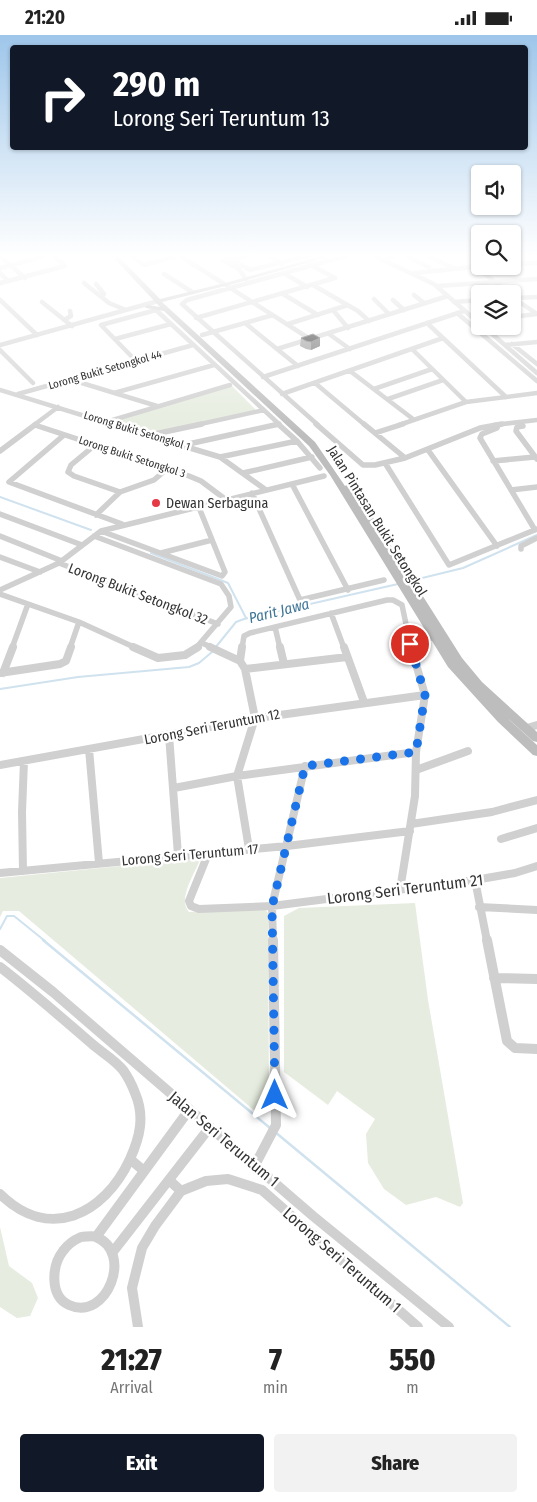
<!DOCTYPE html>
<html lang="en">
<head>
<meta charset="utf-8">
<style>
  :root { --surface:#fff; --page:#f2f2f2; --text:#222; --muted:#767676; --accent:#111827 }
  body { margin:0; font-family:"Fira Sans Condensed",sans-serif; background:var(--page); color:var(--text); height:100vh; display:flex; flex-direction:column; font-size:19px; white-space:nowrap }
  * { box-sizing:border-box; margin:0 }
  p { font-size:16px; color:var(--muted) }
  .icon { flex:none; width:28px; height:28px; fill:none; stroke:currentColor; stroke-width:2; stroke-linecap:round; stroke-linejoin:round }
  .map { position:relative; height:1292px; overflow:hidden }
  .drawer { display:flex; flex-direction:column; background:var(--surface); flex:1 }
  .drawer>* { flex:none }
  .banner { position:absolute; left:10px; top:10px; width:518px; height:105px; border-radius:5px; box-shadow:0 1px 4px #0004; background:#111827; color:#fff; overflow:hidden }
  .tools { position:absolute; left:471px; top:130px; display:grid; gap:10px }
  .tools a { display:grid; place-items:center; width:50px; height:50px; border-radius:5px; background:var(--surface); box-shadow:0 1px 4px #0004; font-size:25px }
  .pin { position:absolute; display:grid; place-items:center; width:42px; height:42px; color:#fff; margin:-21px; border:2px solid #fff; border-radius:50%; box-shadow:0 1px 5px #0007 }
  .me { position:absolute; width:55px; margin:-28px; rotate:0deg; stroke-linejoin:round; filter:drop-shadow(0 0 4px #0008) }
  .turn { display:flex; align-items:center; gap:18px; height:105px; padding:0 20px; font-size:22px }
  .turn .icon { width:65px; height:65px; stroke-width:2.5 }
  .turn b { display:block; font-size:35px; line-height:42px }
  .eta { display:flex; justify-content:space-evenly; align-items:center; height:85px; text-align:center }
  .eta b { font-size:30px; font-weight:800; line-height:35px }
  .cta { display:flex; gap:10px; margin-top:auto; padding:10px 20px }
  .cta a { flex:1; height:58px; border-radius:5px; background:var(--accent); color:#fff; font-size:20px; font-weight:800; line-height:58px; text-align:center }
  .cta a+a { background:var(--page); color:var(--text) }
  .status { display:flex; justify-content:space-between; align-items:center; height:35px; padding:0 25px; background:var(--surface); direction:ltr }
  .status svg { height:14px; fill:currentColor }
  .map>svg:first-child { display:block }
  .green { fill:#e6ecdf }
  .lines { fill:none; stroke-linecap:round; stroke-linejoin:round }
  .stream-far1 { stroke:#cfe2ee; stroke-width:2 }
  .stream { stroke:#cfe2ee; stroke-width:2.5 }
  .street-far3 { stroke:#d0d0d0; stroke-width:4.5 }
  .street-far2 { stroke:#d0d0d0; stroke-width:5.5 }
  .street-far1 { stroke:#d0d0d0; stroke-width:8 }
  .street { stroke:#d0d0d0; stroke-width:10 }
  .secondary { fill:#bdbdbd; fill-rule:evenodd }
  .wall { fill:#8c8c8c }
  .shaded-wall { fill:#5f5f5f }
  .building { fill:#1a1a1a; stroke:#5f5f5f }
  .route { stroke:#1a73e8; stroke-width:9; stroke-dasharray:0 16.2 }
  .poi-dot { fill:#e63946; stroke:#fff; stroke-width:2 }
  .labels { text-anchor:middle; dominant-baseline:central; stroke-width:5; stroke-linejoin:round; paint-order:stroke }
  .far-street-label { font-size:11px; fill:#333; stroke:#fff }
  .poi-label { font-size:14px; fill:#333; stroke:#fff; text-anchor:start }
  .street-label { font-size:14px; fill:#333; stroke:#fff }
  .water-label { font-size:15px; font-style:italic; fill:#3f7597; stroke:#fff }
  .near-street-label { font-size:16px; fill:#333; stroke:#fff }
</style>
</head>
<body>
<div class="status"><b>21:20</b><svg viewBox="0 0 49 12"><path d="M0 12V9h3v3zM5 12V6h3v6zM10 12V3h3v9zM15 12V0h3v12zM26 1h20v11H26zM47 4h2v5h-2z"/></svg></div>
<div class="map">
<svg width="537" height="1292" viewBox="0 0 537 1292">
  <rect width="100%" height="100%" fill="#fff"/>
  <path class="green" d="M232,351L257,376L154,398L113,386Z
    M201,823C195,838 177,864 189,877L264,873L268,878L269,1064L255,1076L19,876H3L0,882V843Z
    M415,868L428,965L463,1168L460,1172L436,1162L406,1170L384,1154L368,1128L366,1099L375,1084L337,1056L328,1070L284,1037V881L299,873Z
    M0,1192L9,1231L32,1248L38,1263L30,1281L17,1283L0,1272Z"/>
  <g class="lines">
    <path class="stream-far1" d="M0,462L91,495
      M151,518L228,548L246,583
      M410,546L463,533L537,500
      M215,613L236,587L244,584L398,549
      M0,654L78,642L189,632L199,628L212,617
      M0,894L7,881H14L45,906"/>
    <path class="stream" d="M43,905L270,1093
      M275,1097L510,1292"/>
    <path class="street-far3" d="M130,220L144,230L173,222
      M224,220L250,235L311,220
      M268,220L282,229
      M372,220L434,249L480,289
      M404,220L429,232
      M426,220L453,233
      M455,220H464
      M0,221L25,243
      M445,221L448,220
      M182,222L310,304
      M232,224L250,220
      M223,225L239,234L246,244
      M383,225L399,220
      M309,229L335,243
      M512,229L537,228
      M477,232L509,259
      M0,233L49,220
      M0,238L8,246
      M284,238L307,252
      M414,238L482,231
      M164,239L192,257
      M0,248L65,231L53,220
      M84,248L109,268L126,275
      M96,249L104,259
      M313,250L358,276L369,286
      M437,251L537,244
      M283,259L318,280
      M414,260L424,268
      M512,262L537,279
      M513,263L537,262
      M374,264L389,279
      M0,265L37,300
      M393,265L404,275
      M42,267L72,291
      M454,267L480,265
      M333,275L348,293
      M457,278L537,346
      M512,282L537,279
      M196,283L335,243
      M64,285L71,281L70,276
      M245,288L298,331
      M427,288L506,362
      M288,289L348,270
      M483,291L537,338
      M329,299L350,314
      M202,300L273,280
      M115,304L171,289
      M512,309L537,329
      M0,310L158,266
      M505,310L537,307
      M277,314L448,261
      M0,315L33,348
      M413,315L466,367
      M136,326L101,290L156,275L280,390
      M350,336L413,384
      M263,342L464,276
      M72,345L157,371
      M315,348L365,390
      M374,354L432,334
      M0,355L114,390
      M114,358L214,330
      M18,359L193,310
      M282,359L443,303
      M388,364L443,345
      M106,387L230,350
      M34,390L58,372
      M196,390L264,375
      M275,390L279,389
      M318,390L182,269L187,265L349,220
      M399,390L466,367L537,358
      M494,390L537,385"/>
    <path class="street-far2" d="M110,389L220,422L266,455
      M278,389L297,406L320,433
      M316,389L363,430H375L405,423L480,393L502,389
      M364,389L404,422
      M35,390L189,441L201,446L225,464
      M498,390L497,393L482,399L480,403L535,495
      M523,391L517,392L516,396L537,424
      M375,398L403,389
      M64,400L9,447L122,489
      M150,400L202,389
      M95,410L71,430L68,437L74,441L120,457
      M184,410L279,389
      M428,415L497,511
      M0,416L36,389
      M220,422L297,406
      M493,426L535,422
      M385,428L449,530L537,494
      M243,438L312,422
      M292,449L348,555
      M511,455L537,452
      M252,458L300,565L384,545
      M0,479L82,510
      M96,480L120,457L154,445L168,433
      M101,496L222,541L225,537L198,470
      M0,501L62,526
      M94,501L221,549L229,561L231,572L196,613
      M521,514V511L537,503
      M161,518L212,505
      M0,522L40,537
      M59,528L218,589
      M0,555L59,528L101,496L324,441
      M0,559L79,587L136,613
      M331,578L344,613
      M275,592L280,613
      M202,608L213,613
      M410,609L434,602
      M12,613L28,569
      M70,613L79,587
      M242,613L244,601L250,598L387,565H393L402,570L411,613"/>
    <path class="street-far1" d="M133,612L158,623L185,620L198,612
      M210,612L240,626L245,634L255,683L237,741L249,814
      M280,612L284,629
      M344,612L364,667
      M240,626L242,612
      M245,634L347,622
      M0,638L60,629L66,626L71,612
      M3,638L13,612
      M527,693L537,690
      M169,700L178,820
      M89,714L99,828
      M0,730L265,682L425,660
      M416,735L468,716
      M174,753L237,741L416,717
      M411,789L492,777L537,765
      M501,804L537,793
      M208,819L189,866L191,871L199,874L272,871L475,845L515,838L537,831
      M23,836L22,777L24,726
      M0,838L287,811L410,796
      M475,845L487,906
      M400,855L415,761L416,717L425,660L411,612
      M479,872L537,875
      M273,906L272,871L305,731"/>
    <path class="street" d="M487,905L507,1006L515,1013L537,1014
      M0,915L53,957L313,1181L449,1292
      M0,932C31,956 61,982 91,1008C101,1017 114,1024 123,1035C128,1042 132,1050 135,1058C145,1081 140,1102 130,1124C104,1180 49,1207 0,1159
      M494,943L537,944
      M130,1124L144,1136
      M255,1130L276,1090L273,905
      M169,1145L181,1156
      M81,1202C86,1202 92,1200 96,1202C134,1217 107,1287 69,1270C49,1261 52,1230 63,1216C68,1209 74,1205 81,1202Z
      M96,1202L189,1075
      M112,1218L210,1092
      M138,1292L132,1253L142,1213L155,1191L181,1156L206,1146L228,1144L262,1155L418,1292"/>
    <path class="secondary" d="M111,220H117L160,264L229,247L325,220H333L332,221L233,249L162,267L315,407L345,451L349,449H352L462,623L482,647L537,697V707L533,706L504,680L537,710V721L533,720L498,687L448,632L330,440L309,411L164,276L146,273L145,272L148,270L160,272Z"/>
  </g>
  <path class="wall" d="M301,303H320V311L311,315L306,314L300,311Z"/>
  <path class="shaded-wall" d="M320,303V311L311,315V307Z"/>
  <path class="building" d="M313,299L320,303L311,307L306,306L301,303Z"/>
  <linearGradient id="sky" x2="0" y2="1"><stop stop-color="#9ec6ea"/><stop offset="0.55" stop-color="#fff"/><stop offset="1" stop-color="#fff" stop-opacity="0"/></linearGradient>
  <rect width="537" height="401" fill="url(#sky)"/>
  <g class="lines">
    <path class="route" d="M275,1060L272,872L305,731L416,717L425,660L410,609"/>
  </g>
  <circle class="poi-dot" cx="156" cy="468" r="5"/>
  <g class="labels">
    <g class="far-street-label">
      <text transform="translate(105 335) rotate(-16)">Lorong Bukit Setongkol 44</text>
      <text transform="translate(137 396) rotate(17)">Lorong Bukit Setongkol 1</text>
      <text transform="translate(132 422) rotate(18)">Lorong Bukit Setongkol 3</text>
    </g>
    <g class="poi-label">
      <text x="166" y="468">Dewan Serbaguna</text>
    </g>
    <g class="street-label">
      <text transform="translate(377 486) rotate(58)">Jalan Pintasan Bukit Setongkol</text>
      <text transform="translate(138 559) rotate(21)">Lorong Bukit Setongkol 32</text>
      <text transform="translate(212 692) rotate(-11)">Lorong Seri Teruntum 12</text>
      <text transform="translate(190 820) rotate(-5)">Lorong Seri Teruntum 17</text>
    </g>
    <g class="water-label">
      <text transform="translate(279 576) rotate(-14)">Parit Jawa</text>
    </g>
    <g class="near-street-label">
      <text transform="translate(405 854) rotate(-7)">Lorong Seri Teruntum 21</text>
      <text transform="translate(224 1104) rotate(40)">Jalan Seri Teruntum 1</text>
      <text transform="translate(342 1225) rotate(41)">Lorong Seri Teruntum 1</text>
    </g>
  </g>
</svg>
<div class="tools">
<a><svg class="icon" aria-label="sound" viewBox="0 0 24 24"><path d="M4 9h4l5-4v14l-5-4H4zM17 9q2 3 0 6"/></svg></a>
<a><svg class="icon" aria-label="search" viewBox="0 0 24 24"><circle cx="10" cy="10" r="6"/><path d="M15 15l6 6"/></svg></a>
<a><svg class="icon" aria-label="layers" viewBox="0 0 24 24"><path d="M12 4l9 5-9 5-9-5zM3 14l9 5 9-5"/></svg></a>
</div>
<div class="pin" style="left:410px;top:609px;background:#d93025"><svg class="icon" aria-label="arrive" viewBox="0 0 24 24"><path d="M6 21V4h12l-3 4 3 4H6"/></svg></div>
<svg class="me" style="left:275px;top:1060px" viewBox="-20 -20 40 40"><path d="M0-17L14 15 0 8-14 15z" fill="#1a73e8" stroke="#fff" stroke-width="4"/></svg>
<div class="banner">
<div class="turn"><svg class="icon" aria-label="right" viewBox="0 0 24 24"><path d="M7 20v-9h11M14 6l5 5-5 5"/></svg><div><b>290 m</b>Lorong Seri Teruntum 13</div></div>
</div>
</div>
<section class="drawer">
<div class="eta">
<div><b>21:27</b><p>Arrival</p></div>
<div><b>7</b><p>min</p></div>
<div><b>550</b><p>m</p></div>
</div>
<div class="cta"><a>Exit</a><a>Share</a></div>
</section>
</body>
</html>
